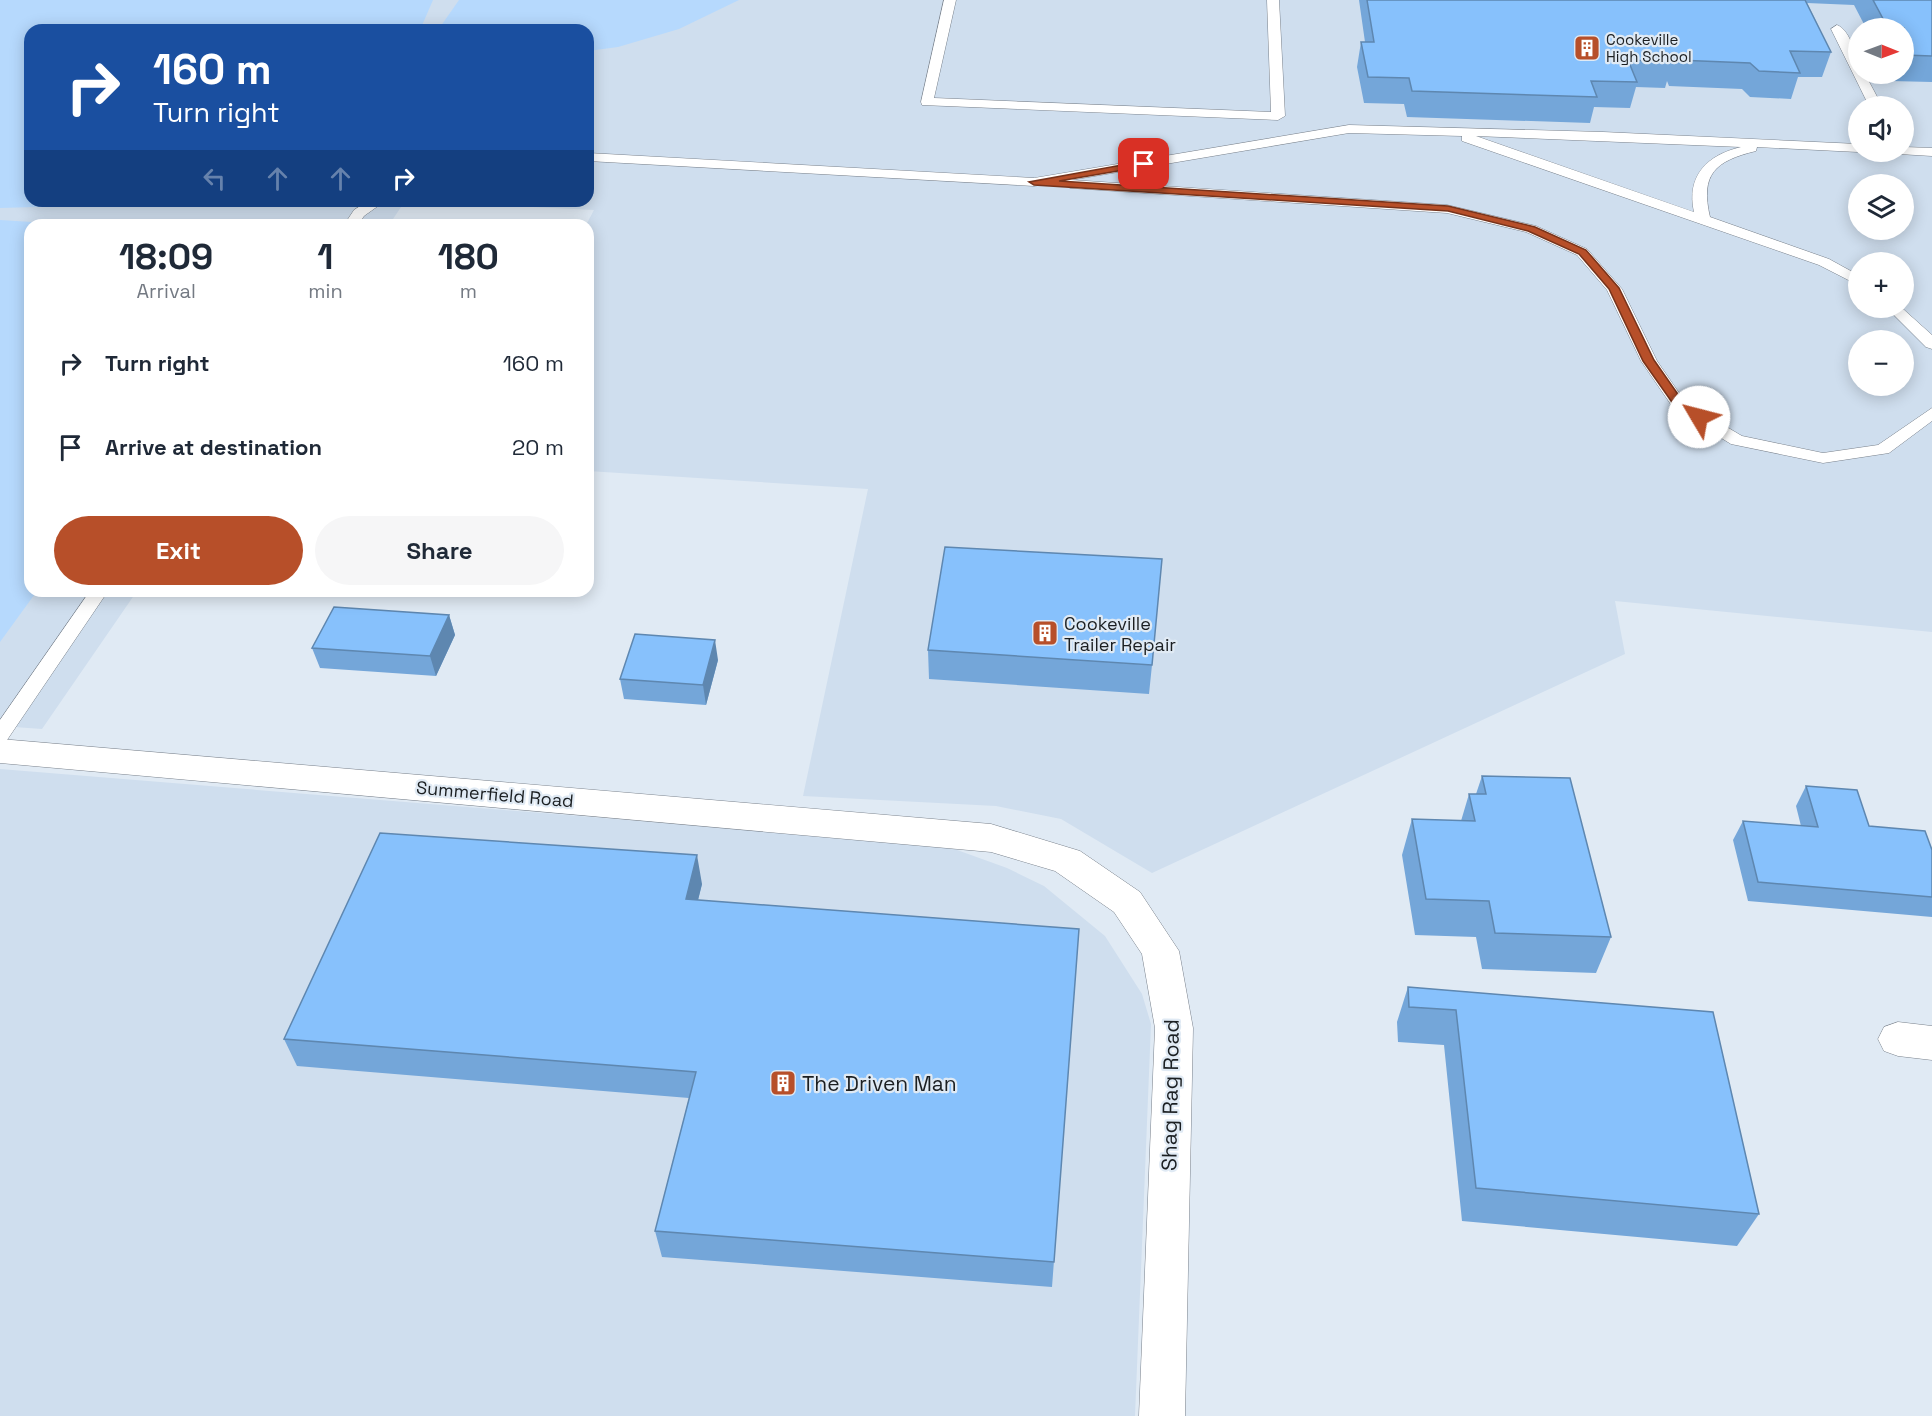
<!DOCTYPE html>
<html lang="en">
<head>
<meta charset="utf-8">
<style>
  :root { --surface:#fff; --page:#f6f6f7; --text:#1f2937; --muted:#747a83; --accent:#b74f29 }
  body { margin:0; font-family:"Space Grotesk",sans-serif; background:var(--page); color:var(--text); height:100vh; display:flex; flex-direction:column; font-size:22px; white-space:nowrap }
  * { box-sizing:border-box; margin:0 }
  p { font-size:20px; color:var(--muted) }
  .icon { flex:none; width:33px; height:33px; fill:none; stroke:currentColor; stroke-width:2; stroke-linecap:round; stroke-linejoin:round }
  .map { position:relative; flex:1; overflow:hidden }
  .panel { position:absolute; left:24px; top:219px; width:570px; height:378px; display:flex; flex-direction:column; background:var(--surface); border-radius:18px; box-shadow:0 3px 15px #0003 }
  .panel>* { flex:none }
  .hud { position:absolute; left:24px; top:24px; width:570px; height:183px; border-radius:18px; box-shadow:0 3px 15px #0003; background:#1a4fa0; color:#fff; overflow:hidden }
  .needle { width:39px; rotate:91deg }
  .controls { position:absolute; left:1848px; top:18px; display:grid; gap:12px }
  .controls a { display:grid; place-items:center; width:66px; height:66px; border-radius:50%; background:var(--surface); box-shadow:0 3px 15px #0003; font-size:30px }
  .pin { position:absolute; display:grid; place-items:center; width:51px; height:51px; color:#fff; margin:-26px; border-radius:12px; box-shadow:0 3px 9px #0006 }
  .me { position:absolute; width:66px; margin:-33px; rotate:307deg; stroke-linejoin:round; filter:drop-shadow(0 0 4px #0008) }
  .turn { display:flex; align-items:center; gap:21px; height:126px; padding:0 30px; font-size:27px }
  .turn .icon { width:78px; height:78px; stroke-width:2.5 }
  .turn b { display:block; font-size:42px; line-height:51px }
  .lanes { display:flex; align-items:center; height:57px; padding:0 30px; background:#0003; justify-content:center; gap:30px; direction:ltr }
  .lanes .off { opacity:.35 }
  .eta { display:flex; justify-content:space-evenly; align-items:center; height:102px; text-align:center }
  .eta b { font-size:36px; font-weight:700; line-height:42px }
  .action { display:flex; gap:12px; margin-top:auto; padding:12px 30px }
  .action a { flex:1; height:69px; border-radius:36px; background:var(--accent); color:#fff; font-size:24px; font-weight:700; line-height:69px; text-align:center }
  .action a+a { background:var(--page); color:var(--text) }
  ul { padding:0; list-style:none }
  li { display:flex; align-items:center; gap:18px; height:84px; padding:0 30px }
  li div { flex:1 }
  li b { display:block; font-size:22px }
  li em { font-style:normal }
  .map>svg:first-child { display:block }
  .built { fill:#cfdeee; fill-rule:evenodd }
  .green { fill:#b6d9fd }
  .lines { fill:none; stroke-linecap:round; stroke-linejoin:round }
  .lane-casing { stroke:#79818b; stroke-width:1 }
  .street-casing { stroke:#79818b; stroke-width:1 }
  .lane { fill:#fff; fill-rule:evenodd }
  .street { fill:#fff; fill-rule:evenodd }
  .wall { fill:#74a6d9 }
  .shaded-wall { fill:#5e87b0 }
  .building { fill:#87c1fc; stroke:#5e87b0; stroke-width:1.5 }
  .route { fill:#b74f29; stroke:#77331b; stroke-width:1.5 }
  .labels { text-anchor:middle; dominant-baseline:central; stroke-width:4.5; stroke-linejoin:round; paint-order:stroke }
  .far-poi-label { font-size:15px; fill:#1b1f22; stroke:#e0eaf4; text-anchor:start }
  .poi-label { font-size:18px; fill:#1b1f22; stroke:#e0eaf4; text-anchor:start }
  .street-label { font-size:18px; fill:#1b1f22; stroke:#e0eaf4 }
  .near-poi-label { font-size:21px; fill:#1b1f22; stroke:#e0eaf4; text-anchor:start }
  .near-street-label { font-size:21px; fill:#1b1f22; stroke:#e0eaf4 }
</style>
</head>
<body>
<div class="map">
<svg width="1932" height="1416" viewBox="0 0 1932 1416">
  <rect width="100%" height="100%" fill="#e0eaf4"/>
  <path class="built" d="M0,0H1932V632L1615,601L1625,654L1152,873L1061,819L996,806L803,796L868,489L588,471L586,225L594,210L415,201H588V30H30V201H405L389,225H30V591H137L42,729L0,726ZM1858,28H1904V74H1858ZM1858,106H1904V152H1858ZM1858,184H1904V230H1858ZM1858,262H1904V308H1858ZM1858,340H1904V386H1858Z
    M0,769L946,846L1007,868L1044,886L1105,936L1142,994L1151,1024L1135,1416H0Z"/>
  <path class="green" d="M0,0H433L420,30H30V201H107L69,206L0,208Z
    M459,0H739L679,29L618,47L588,51V30H438Z
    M0,220L80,225H30V591H37L0,642Z"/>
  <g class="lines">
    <defs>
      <path id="lane" d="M944,0H956L934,98L1271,112L1267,0H1279L1285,116L1278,120L922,105L921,102Z
        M1837,25C1851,30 1858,60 1858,74H1865L1882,106H1869L1831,29Z
        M1349,125L1603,132L1858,144L1860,152H1858L1757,147L1756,151C1715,161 1700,174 1710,217L1829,259L1858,275V285L1819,265L1462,141V136L1349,133L1071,180L1447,205L1536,226L1587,249L1622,289L1657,361L1686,403L1742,436L1823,453L1878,445L1932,408V421L1889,453L1823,463L1731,444L1674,409L1641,361L1607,290L1577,255L1526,232L1447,213L1070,188L1063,184L1067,181L1034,186L588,161V153L1034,178ZM1476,136L1741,147C1707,155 1686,176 1694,212Z
        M1904,147L1932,148V156L1899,154L1898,152H1904Z
        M368,201H385L364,216L358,225H344L354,210Z
        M1887,308H1902L1932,335V349L1926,347Z
        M90,591H108L7,740L0,742V720Z"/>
      <path id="street" d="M0,739L991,824L1080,851L1140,892L1179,951L1193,1028L1185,1416H1139L1155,1028L1142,954L1114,912L1055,871L991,852L0,763Z
        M1898,1022L1932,1026V1060L1898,1056L1884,1051L1878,1039L1884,1027Z"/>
    </defs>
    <use href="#lane" class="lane-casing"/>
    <use href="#street" class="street-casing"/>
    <use href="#lane" class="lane"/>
    <use href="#street" class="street"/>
  </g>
  <path class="wall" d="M1359,0H1932V82L1891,81L1888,74H1904V28H1866L1854,5L1807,3L1831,52L1822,77H1798L1791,99L1750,97L1742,89L1669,86L1667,81L1665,88L1636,87L1630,108L1594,107L1590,123L1407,117L1404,104L1364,103L1357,67L1361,42H1365Z
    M449,615L455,635L436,676L320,668L312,648Z
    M928,650L1152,665L1149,694L929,679Z
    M718,660L706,705L624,699L620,679Z
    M1482,776L1611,937L1596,973L1482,969L1476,937L1415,935L1402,855L1412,819L1461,821L1469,794H1476Z
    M1806,786L1869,826L1932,897V917L1748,901L1733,840L1743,821L1801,826L1796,806Z
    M702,884L698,900L1079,929L1052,1287L662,1257L655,1231L689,1098L297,1066L284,1039Z
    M1408,987L1713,1012L1759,1214L1737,1246L1462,1221L1444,1045L1398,1042L1397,1022Z"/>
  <path class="shaded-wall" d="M449,615L455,635L436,676L430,656Z
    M715,640L718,660L706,705L703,685Z
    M697,855L702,884L691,928L686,899Z"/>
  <path class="building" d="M1367,0H1805L1831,52L1790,51L1800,73L1759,71L1750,63L1677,60L1674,54H1669L1673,62L1628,60L1637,82L1591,81L1597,97L1412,91L1409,78L1368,77L1361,42H1374Z
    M1873,0H1932V56L1904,55V28H1888Z
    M945,547L1162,559L1152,665L928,650Z
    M334,607L449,615L430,656L312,648Z
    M635,634L715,640L703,685L620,679Z
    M1482,776L1570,778L1611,937L1495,933L1489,901L1426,899L1412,819L1475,821L1469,794H1486Z
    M1806,786L1857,790L1869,826L1925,831L1932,850V897L1758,882L1743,821L1818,827Z
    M380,833L697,855L686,899L1079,929L1054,1262L655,1231L696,1072L284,1039Z
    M1408,987L1713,1012L1759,1214L1476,1188L1456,1010L1409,1007Z"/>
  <path class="route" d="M1144,161L1149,164L1147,166L1059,181L1448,206L1535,227L1586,250L1619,288L1654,360L1684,403L1705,417L1695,419L1676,408L1643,361L1609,289L1579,254L1528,231L1448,211L1034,185L1029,182Z"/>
  <defs>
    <symbol id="building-square" viewBox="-11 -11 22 22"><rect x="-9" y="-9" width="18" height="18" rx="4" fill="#b74f29" stroke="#e0eaf4"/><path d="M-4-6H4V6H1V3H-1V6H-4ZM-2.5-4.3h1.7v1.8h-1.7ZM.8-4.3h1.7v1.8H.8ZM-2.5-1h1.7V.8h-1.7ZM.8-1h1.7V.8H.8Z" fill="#fff"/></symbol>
  </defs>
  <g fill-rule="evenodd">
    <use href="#building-square" x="1572" y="33" width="30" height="30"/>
    <use href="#building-square" x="1030" y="618" width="30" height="30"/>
    <use href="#building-square" x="768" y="1068" width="30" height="30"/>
  </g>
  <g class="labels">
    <g class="far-poi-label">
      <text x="1606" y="39">Cookeville<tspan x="1606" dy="17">High School</tspan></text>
    </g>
    <g class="poi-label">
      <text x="1064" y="623">Cookeville<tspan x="1064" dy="21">Trailer Repair</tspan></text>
    </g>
    <g class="street-label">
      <text transform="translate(495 794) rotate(5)">Summerfield Road</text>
    </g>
    <g class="near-poi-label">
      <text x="802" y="1083">The Driven Man</text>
    </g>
    <g class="near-street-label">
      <text transform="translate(1170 1095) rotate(-89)">Shag Rag Road</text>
    </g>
  </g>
</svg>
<div class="controls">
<a><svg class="needle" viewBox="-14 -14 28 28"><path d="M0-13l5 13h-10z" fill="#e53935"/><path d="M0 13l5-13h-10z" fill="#747a83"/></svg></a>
<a><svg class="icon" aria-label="sound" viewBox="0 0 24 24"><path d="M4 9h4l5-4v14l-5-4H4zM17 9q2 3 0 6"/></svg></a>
<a><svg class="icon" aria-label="layers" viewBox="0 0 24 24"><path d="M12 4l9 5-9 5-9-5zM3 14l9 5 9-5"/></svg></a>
<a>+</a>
<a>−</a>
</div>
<div class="pin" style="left:1144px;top:164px;background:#d93025"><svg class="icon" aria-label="arrive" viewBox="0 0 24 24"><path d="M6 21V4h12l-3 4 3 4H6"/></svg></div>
<svg class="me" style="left:1699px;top:417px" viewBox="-20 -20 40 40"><circle r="19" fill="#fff"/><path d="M0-13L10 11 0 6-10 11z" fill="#b74f29"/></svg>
<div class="hud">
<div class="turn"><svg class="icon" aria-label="right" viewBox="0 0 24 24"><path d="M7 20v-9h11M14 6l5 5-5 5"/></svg><div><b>160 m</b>Turn right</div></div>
<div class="lanes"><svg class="icon off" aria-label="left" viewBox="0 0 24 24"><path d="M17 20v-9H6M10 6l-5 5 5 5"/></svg><svg class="icon off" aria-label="ahead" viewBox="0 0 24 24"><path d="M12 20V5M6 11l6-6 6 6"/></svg><svg class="icon off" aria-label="ahead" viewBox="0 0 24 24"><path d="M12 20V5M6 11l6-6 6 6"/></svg><svg class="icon" aria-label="right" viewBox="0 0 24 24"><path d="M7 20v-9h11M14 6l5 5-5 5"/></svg></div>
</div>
<section class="panel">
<div class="eta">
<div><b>18:09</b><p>Arrival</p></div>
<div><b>1</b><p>min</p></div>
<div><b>180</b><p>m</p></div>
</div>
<ul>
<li><svg class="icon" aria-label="right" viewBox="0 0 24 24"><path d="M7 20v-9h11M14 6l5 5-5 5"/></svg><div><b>Turn right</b></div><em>160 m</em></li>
<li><svg class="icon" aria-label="arrive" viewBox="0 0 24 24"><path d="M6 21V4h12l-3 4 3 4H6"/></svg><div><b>Arrive at destination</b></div><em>20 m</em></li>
</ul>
<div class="action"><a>Exit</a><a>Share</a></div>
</section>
</div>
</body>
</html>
